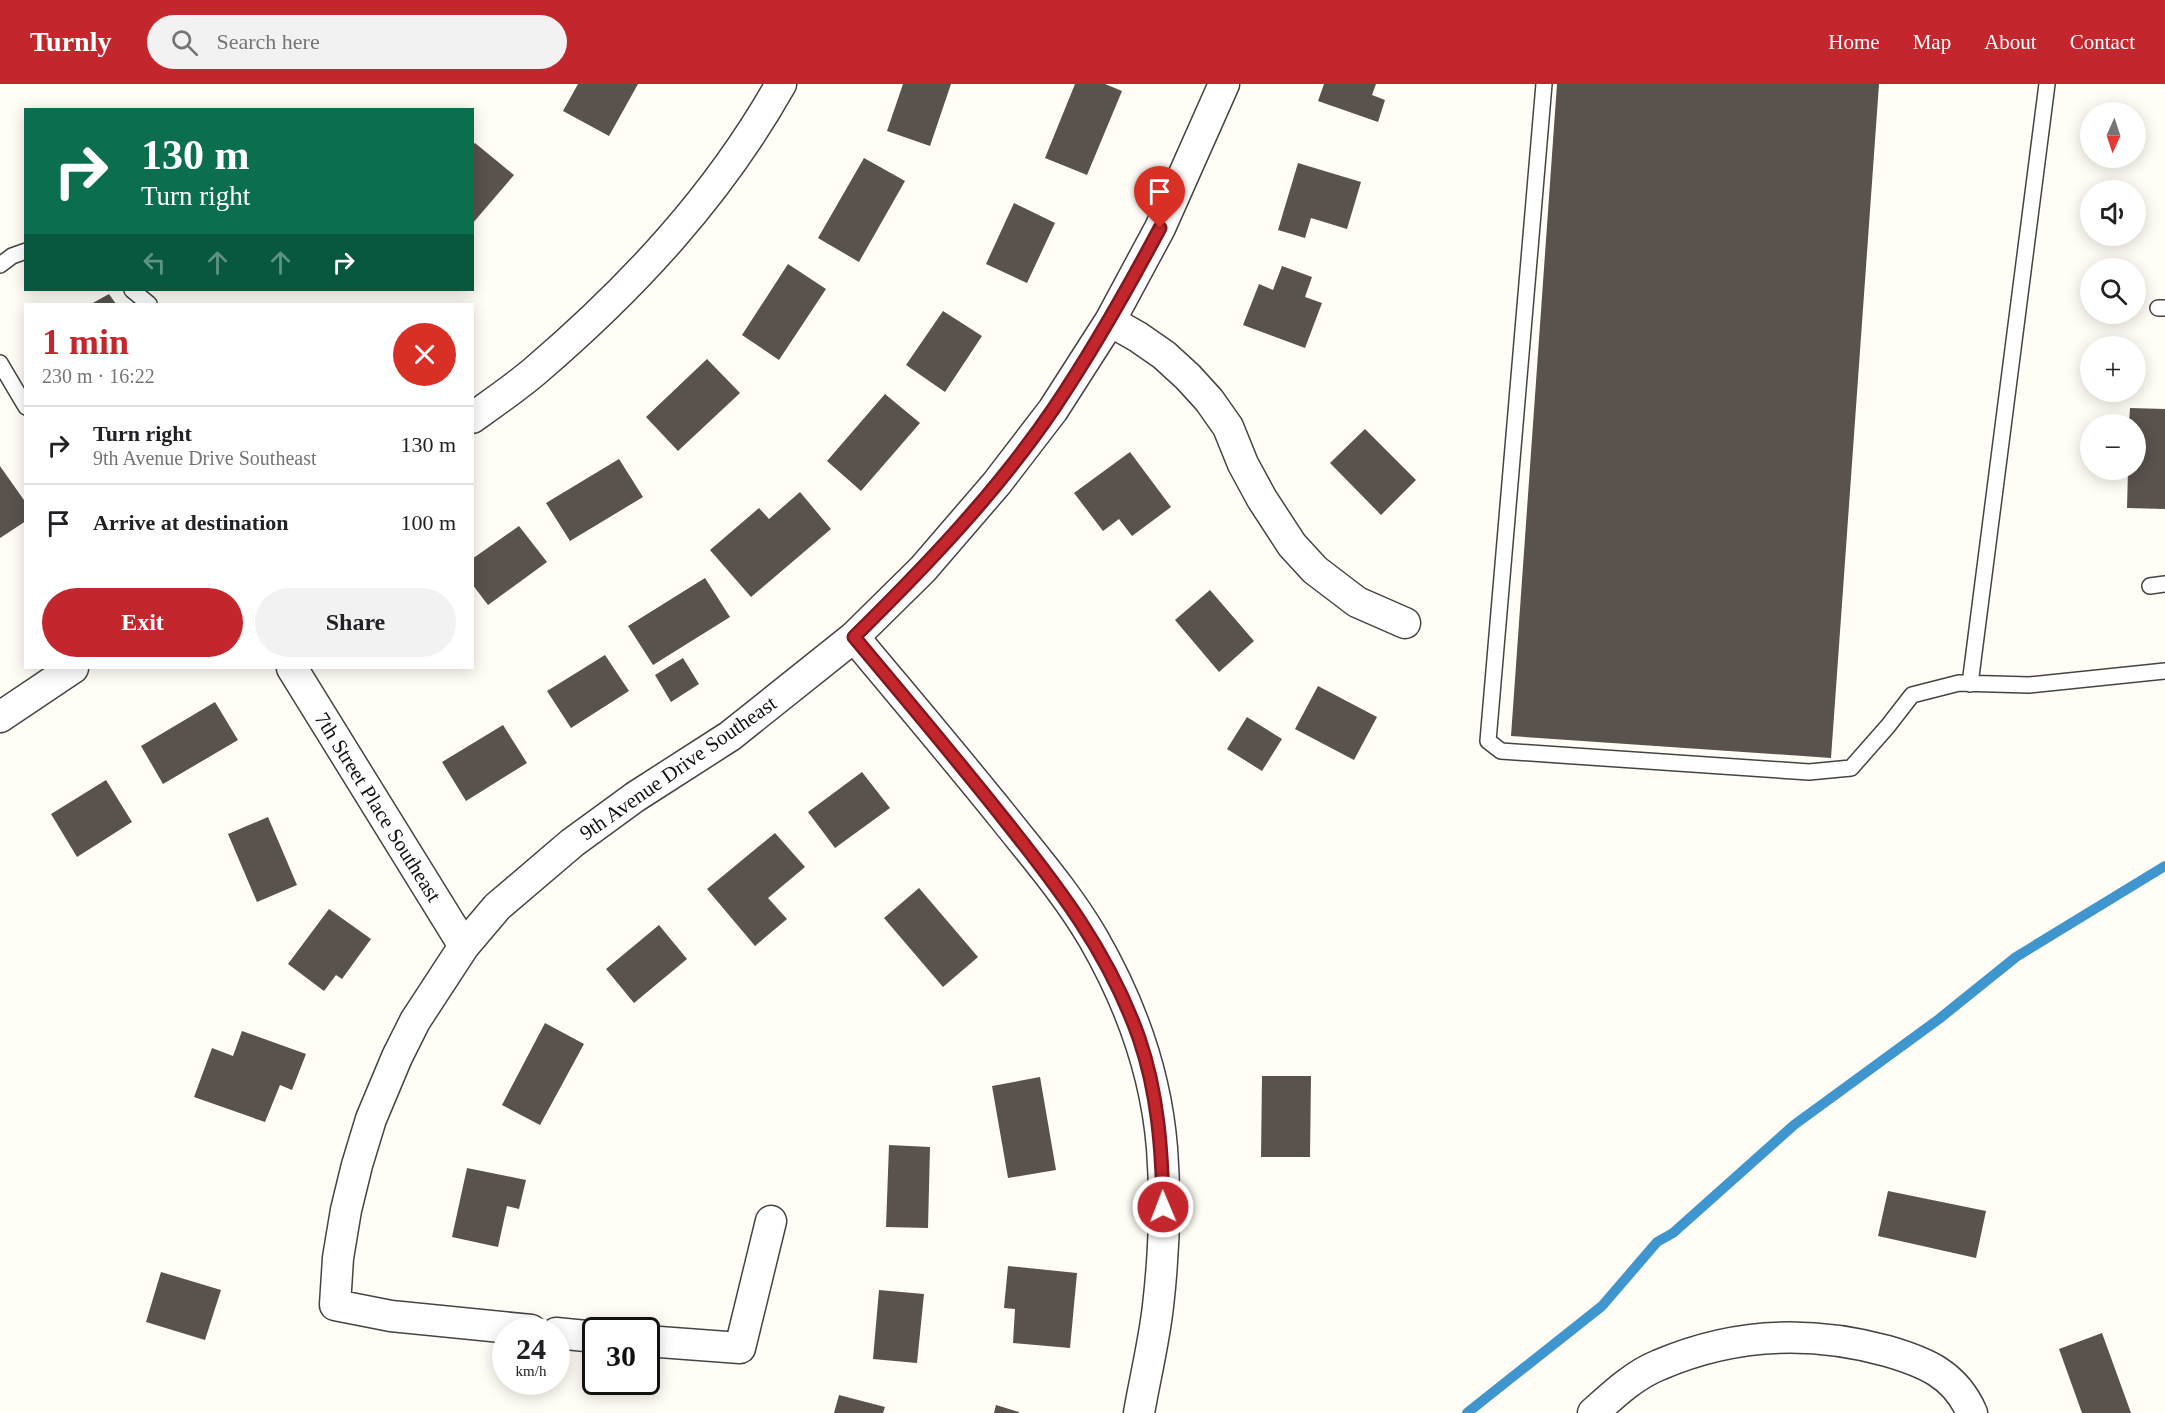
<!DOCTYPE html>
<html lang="en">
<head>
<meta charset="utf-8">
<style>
  :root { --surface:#fff; --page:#f2f2f2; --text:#202124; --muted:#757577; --line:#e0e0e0; --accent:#c4262e }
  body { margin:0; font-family:Georgia,serif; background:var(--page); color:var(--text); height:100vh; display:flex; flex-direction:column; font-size:22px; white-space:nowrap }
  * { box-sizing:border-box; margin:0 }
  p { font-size:20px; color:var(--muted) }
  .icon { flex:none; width:33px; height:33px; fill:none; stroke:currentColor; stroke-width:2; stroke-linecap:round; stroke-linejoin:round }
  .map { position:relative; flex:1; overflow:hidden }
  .sheet { position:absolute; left:24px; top:219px; width:450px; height:366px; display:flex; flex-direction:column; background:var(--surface); border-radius:0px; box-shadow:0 3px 15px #0003 }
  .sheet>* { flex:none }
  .hud { position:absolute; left:24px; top:24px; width:450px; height:183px; border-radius:0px; box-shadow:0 3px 15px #0003; background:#0b6e4f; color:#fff; overflow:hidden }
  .needle { width:39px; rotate:183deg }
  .fabs { position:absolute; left:2080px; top:18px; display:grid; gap:12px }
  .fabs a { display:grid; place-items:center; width:66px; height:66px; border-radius:50%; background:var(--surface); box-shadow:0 3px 15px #0003; font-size:30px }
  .speed { position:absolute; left:492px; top:1233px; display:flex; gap:12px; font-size:30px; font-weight:700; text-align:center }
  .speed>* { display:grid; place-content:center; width:78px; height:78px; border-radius:50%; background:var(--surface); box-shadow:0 3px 15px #0003; line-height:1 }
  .speed small { font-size:15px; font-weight:400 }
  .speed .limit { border:3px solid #111; border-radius:9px; background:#fff; color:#111 }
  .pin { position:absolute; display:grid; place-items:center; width:51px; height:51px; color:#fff; margin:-62px -26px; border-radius:50% 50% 50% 0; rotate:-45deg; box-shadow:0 0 6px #0007 }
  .pin .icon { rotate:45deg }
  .me { position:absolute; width:66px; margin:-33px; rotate:359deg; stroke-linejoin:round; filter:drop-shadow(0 0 4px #0008) }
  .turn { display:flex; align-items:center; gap:21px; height:126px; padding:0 18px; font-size:27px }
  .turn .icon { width:78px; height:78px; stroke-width:2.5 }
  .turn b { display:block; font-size:42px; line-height:51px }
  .lanes { display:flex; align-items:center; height:57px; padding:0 18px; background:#0003; justify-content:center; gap:30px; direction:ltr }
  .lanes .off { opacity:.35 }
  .round { display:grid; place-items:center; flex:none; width:63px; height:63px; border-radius:32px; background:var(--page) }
  .head { display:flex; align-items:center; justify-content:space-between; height:102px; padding:0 18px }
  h1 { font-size:36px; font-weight:700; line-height:45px; color:var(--accent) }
  .action { display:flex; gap:12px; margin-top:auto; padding:12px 18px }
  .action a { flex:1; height:69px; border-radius:36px; background:var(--accent); color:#fff; font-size:24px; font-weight:700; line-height:69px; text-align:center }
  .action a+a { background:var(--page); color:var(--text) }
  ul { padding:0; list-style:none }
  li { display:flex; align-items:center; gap:18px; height:78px; padding:0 18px; border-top:2px solid var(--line) }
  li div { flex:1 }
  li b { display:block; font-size:22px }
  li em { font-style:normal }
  header { display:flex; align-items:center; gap:36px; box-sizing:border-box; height:84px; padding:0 30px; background:var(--accent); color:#fff }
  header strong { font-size:28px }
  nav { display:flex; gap:33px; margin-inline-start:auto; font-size:21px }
  .search { width:420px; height:54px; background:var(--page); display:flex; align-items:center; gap:15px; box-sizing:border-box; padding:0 21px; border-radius:33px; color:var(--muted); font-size:22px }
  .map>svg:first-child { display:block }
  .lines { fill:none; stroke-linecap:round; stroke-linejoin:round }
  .stream { stroke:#3f96cf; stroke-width:10 }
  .building { fill:#5a524d }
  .lane-casing { stroke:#444; stroke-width:18 }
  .street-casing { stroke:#444; stroke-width:33 }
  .lane { stroke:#fff; stroke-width:15 }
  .street { stroke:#fff; stroke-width:30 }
  .route-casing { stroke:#7f191e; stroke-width:15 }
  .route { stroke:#c4262e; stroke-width:10 }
  .labels { text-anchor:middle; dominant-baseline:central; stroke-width:6; stroke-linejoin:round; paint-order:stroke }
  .street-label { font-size:21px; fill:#111; stroke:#fff }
</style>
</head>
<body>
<header>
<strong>Turnly</strong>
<div class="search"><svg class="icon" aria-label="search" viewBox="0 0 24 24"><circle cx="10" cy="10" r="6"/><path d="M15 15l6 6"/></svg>Search here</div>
<nav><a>Home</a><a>Map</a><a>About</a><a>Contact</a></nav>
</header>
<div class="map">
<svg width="2165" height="1329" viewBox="0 0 2165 1329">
  <rect width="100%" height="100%" fill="#fffdf5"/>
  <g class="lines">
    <path class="stream" d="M1467,1329L1602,1222L1657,1158L1673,1149L1794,1041L1939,935L2016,873L2165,782"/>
  </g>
  <path class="building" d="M578,0H638L609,52L563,27Z
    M903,0H951L930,62L887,47Z
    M1075,0H1105L1122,7L1087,91L1045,74Z
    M1324,0H1376L1372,11L1385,16L1378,38L1318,17Z
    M1557,0H1879L1831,674L1511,652Z
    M475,59L514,91L472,140V62Z
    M864,74L905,97L859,178L818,154Z
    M1298,79L1361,98L1347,145L1311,134L1305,154L1278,146Z
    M1014,119L1055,139L1027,199L986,180Z
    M788,180L826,205L779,276L742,251Z
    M1282,182L1312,193L1305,213L1322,219L1305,264L1243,241L1259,200L1273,206Z
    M109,210L116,220H91Z
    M943,227L982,252L945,308L906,281Z
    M707,275L740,309L678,367L646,333Z
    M885,310L920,339L861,407L827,377Z
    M2130,324L2165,325V425L2127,424L2128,386H2136V340H2129Z
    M1365,345L1416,396L1381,431L1330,379Z
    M1130,368L1171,423L1132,452L1119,435L1103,447L1074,409Z
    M619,375L643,413L570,457L546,419Z
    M0,382L26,419V437L0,454Z
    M800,408L831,445L751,513L710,466L759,424L769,435Z
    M519,442L547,478L488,521L472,500V475Z
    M705,494L730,533L653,581L628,542Z
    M1210,506L1254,557L1219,588L1175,536Z
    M605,571L629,607L571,644L547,607Z
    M683,574L699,600L671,618L655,591Z
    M1318,602L1377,633L1354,676L1295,645Z
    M215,618L238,656L163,700L141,662Z
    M1247,633L1282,655L1262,687L1227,665Z
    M503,641L527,679L466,717L442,678Z
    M862,688L890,724L835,764L808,728Z
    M106,696L132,738L77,773L51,730Z
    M268,733L297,801L257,818L228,750Z
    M775,749L805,783L768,814L787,835L755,862L707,805Z
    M919,804L978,873L943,903L884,834Z
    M329,825L371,855L342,895L336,891L324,907L288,880Z
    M659,841L687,875L634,919L606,885Z
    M545,939L584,960L540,1041L502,1021Z
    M242,947L306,970L292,1006L280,1001L265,1038L194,1013L212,964L233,972Z
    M1262,992H1311L1310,1073H1261Z
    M1040,993L1056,1086L1008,1094L992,1002Z
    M889,1061L930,1063L928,1144L886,1143Z
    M467,1084L526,1096L519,1125L507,1122L498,1163L452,1153Z
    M1888,1107L1986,1127L1976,1174L1878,1152Z
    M1008,1182L1077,1189L1070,1264L1013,1259L1015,1225L1004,1224Z
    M161,1188L221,1206L205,1256L146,1238Z
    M879,1206L924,1210L917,1279L873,1275Z
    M2102,1249L2131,1329H2082L2059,1265Z
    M839,1311L885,1323L883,1329H834Z
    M996,1321L1019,1328V1329H994Z"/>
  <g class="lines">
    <defs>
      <path id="lane" d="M1544,0L1488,657L1501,667L1809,688L1851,684L1888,642L1912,611L1959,599L2029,601L2165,587
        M0,181L12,172L26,167
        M132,206L149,220
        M2158,224H2165
        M0,279L26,323
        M2150,502L2165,500
        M1970,600L2047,0"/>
      <path id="street" d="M1110,237L1138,253L1164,271L1188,293L1209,316L1228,343L1243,380L1262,415L1292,461L1315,486L1357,518L1405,539
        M472,334C493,319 515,304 535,287C632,204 718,112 781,0
        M854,553C904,613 955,673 1004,734C1035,773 1068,811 1093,854C1130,918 1156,990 1162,1064C1166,1116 1164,1170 1158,1222C1154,1258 1145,1294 1139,1329
        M292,584L464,862
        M0,633L73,584
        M531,1246L391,1232L335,1221L338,1174L346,1126L357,1081L371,1035L397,973L415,937L464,862L497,823L572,759L635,713L730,652L854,553L923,485L997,399L1053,326L1110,237L1160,144L1224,0
        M556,1249L596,1253
        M646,1257L740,1264L771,1137
        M1593,1329C1613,1311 1634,1291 1659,1281C1733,1249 1810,1246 1887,1267C1925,1278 1955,1290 1972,1329"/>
    </defs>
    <use href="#lane" class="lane-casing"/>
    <use href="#street" class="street-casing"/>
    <use href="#lane" class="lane"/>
    <use href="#street" class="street"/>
  </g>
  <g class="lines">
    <defs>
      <path id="route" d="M1160,144C1127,206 1093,266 1054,324C997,408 926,482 854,553C904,613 955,673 1004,735C1059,804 1109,869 1139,954C1158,1009 1162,1066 1163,1123"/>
    </defs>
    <use href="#route" class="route-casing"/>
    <use href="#route" class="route"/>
  </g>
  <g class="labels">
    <g class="street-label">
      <text transform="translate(678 684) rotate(-35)">9th Avenue Drive Southeast</text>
      <text transform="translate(378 723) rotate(58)">7th Street Place Southeast</text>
    </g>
  </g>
</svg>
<div class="fabs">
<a><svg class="needle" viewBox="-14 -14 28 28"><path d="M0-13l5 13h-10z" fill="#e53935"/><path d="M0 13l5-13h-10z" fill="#757577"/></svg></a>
<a><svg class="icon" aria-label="sound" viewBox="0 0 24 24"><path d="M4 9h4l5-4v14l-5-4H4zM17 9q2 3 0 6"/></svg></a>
<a><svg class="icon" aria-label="search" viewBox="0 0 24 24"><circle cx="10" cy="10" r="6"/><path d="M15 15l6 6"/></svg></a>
<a>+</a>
<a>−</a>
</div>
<div class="speed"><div>24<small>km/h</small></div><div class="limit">30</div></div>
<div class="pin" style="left:1160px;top:144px;background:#d93025"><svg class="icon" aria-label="arrive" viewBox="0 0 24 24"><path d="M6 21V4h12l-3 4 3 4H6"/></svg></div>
<svg class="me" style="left:1163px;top:1123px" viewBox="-20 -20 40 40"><circle r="17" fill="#c4262e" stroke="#fff" stroke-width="3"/><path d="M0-11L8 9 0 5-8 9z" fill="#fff"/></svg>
<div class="hud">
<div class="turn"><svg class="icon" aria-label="right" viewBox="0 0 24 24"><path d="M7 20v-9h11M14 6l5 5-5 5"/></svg><div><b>130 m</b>Turn right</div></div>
<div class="lanes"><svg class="icon off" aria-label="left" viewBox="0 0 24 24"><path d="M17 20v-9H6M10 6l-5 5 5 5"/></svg><svg class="icon off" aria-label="ahead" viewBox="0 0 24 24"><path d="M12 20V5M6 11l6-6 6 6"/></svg><svg class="icon off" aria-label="ahead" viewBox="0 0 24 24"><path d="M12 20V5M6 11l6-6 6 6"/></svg><svg class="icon" aria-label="right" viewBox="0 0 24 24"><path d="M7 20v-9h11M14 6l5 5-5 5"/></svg></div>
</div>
<section class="sheet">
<div class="head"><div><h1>1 min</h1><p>230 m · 16:22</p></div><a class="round" style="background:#d93025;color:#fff"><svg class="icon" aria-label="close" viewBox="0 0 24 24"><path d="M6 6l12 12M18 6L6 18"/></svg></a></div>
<ul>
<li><svg class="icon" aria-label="right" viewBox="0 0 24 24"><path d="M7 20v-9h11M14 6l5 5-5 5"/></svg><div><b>Turn right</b><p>9th Avenue Drive Southeast</p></div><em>130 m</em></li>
<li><svg class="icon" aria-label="arrive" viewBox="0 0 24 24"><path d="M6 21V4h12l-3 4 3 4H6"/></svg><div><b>Arrive at destination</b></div><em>100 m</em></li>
</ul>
<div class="action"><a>Exit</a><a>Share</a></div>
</section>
</div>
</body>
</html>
